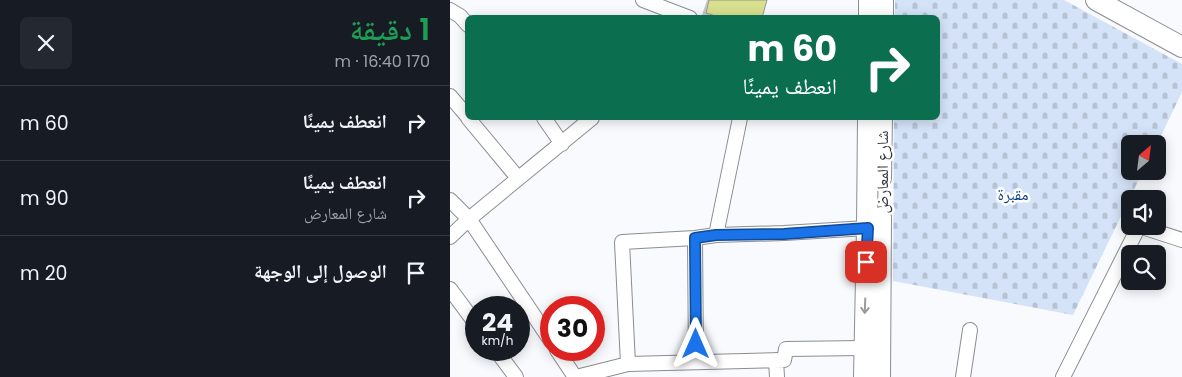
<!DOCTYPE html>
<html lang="ar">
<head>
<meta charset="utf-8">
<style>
  :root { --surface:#171b24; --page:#242831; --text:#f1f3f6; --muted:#9ea1a6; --line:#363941 }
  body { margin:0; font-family:Poppins,"Noto Naskh Arabic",sans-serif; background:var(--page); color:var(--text); direction:rtl; height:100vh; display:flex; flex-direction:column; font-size:19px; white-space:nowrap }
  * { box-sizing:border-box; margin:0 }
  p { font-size:16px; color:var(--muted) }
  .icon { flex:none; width:28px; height:28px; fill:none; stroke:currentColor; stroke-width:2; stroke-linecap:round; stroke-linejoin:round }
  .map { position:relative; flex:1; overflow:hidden; direction:ltr }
  .side { display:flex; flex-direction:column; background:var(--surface); width:450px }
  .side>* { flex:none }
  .top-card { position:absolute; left:15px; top:15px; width:475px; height:105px; border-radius:8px; box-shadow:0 2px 12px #0003; direction:rtl; background:#0b6e4f; color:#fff; overflow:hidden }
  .needle { width:32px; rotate:28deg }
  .controls { position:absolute; left:671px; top:135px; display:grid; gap:10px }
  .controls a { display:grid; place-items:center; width:45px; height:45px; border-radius:8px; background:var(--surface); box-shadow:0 2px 12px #0003; font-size:25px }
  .speed { position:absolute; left:15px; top:296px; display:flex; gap:10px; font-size:25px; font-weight:700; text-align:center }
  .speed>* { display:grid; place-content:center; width:65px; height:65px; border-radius:50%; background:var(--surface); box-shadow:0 2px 12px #0003; line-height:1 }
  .speed small { font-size:12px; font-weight:400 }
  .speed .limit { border:8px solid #d22; background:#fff; color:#111 }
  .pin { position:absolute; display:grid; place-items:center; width:42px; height:42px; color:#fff; margin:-21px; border-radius:10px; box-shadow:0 2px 8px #0006 }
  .me { position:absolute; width:55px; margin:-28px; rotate:0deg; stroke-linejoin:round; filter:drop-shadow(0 0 4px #0008) }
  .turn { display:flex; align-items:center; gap:18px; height:105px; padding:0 20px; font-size:22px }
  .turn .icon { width:65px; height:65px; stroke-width:2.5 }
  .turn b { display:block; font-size:35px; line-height:42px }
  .round { display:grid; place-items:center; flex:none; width:52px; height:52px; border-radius:8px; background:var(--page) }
  .summary { display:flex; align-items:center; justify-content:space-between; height:85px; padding:0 20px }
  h1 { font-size:30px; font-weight:600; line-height:38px; color:#1e9e55 }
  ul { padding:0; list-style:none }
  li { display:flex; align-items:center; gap:15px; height:75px; padding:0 20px; border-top:1px solid var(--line) }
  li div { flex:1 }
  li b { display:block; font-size:19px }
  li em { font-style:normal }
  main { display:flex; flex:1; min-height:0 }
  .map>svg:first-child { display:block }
  .cemetery { fill:url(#cemetery-stones) }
  .shadow { fill:#0003 }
  .building { fill:#d8e08f; stroke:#969692 }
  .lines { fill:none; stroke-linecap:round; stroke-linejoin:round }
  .street-casing { stroke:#8b8d91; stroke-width:16 }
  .secondary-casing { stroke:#8b8d91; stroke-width:22 }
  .street { stroke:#fff; stroke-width:14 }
  .secondary { stroke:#fff; stroke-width:20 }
  .oneway { stroke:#9a9a9c }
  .route-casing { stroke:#114b97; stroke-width:12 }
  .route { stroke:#1a73e8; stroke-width:9 }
  .labels { text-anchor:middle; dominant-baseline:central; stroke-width:5; stroke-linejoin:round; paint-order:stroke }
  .street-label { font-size:16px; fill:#353638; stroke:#fff }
  .park-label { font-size:16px; fill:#0d408a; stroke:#fff }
</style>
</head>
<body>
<main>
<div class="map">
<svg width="732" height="377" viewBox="0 0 732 377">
  <defs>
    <pattern id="cemetery-stones" width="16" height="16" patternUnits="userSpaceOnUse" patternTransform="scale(1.25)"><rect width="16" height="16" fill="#d5e3f8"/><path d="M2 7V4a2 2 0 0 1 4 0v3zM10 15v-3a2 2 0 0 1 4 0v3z" fill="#b7c3d5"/></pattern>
  </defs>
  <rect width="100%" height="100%" fill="#f8fafe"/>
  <path class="cemetery" d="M445,0H614L732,64V92L707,144H680V171H693L623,315L443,281L444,118H488V18L445,17Z"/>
  <path class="shadow" d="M257,0H316L311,18H251Z"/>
  <path class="building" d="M259,0H317L312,18H272L256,13Z"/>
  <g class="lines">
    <defs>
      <path id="street" d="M193,0L240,18
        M0,10L10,16L18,25
        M0,96L18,117
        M18,118L68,178
        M94,118L112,144
        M0,200L19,219L101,341
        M689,226L732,240
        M266,235L290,118
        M0,237L19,219L142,118
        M245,238L246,362
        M0,289L26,324
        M46,350L66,377
        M107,350L125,377
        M326,360L327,377
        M178,364L172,242L245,238L266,235L334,233L417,228
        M126,377L178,364L334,360L336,349L414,348
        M513,377L520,330
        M613,377L689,226"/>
      <path id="secondary" d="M646,0L732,47
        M419,18V0
        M433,18V0
        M431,178L432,118
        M414,377L417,228L418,118
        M430,377L431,217"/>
    </defs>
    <use href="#street" class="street-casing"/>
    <use href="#secondary" class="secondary-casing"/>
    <use href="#street" class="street"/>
    <use href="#secondary" class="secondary"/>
  </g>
  <defs><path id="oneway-shaft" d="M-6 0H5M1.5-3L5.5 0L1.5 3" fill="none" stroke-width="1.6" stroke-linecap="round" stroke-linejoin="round" transform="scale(1.25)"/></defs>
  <use class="oneway" href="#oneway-shaft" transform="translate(415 306) rotate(92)"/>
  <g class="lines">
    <defs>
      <path id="route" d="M246,344L245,238L266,235L334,234L418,228L416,262"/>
    </defs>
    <use href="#route" class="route-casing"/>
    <use href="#route" class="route"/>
  </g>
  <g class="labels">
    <g class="street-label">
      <text transform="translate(432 172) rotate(-90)">شارع المعارض</text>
    </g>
    <g class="park-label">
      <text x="563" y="194">مقبرة</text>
    </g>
  </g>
</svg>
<div class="controls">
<a><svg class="needle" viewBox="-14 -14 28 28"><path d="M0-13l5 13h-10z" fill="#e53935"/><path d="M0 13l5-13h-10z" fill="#9ea1a6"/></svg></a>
<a><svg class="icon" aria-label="sound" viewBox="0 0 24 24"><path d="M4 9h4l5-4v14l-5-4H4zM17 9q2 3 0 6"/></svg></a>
<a><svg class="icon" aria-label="search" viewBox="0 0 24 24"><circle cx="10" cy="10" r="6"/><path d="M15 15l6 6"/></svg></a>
</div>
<div class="speed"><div>24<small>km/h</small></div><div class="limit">30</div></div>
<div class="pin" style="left:416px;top:262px;background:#d93025"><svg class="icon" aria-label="arrive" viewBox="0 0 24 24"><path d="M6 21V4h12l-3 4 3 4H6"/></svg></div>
<svg class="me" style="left:246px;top:344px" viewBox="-20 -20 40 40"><path d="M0-17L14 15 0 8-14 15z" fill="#1a73e8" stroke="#fff" stroke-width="4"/></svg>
<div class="top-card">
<div class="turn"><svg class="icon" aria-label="right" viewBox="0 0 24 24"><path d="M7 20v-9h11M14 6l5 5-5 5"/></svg><div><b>60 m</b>انعطف يمينًا</div></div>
</div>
</div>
<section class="side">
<div class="summary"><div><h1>1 دقيقة</h1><p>170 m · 16:40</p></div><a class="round"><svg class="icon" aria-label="close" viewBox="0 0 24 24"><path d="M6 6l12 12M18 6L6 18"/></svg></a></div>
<ul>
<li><svg class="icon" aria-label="right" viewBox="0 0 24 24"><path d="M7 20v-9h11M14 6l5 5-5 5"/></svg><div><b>انعطف يمينًا</b></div><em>60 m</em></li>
<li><svg class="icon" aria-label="right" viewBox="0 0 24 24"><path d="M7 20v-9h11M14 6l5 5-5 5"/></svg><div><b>انعطف يمينًا</b><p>شارع المعارض</p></div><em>90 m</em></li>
<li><svg class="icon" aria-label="arrive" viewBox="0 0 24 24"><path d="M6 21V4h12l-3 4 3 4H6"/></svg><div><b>الوصول إلى الوجهة</b></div><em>20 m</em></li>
</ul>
</section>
</main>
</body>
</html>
